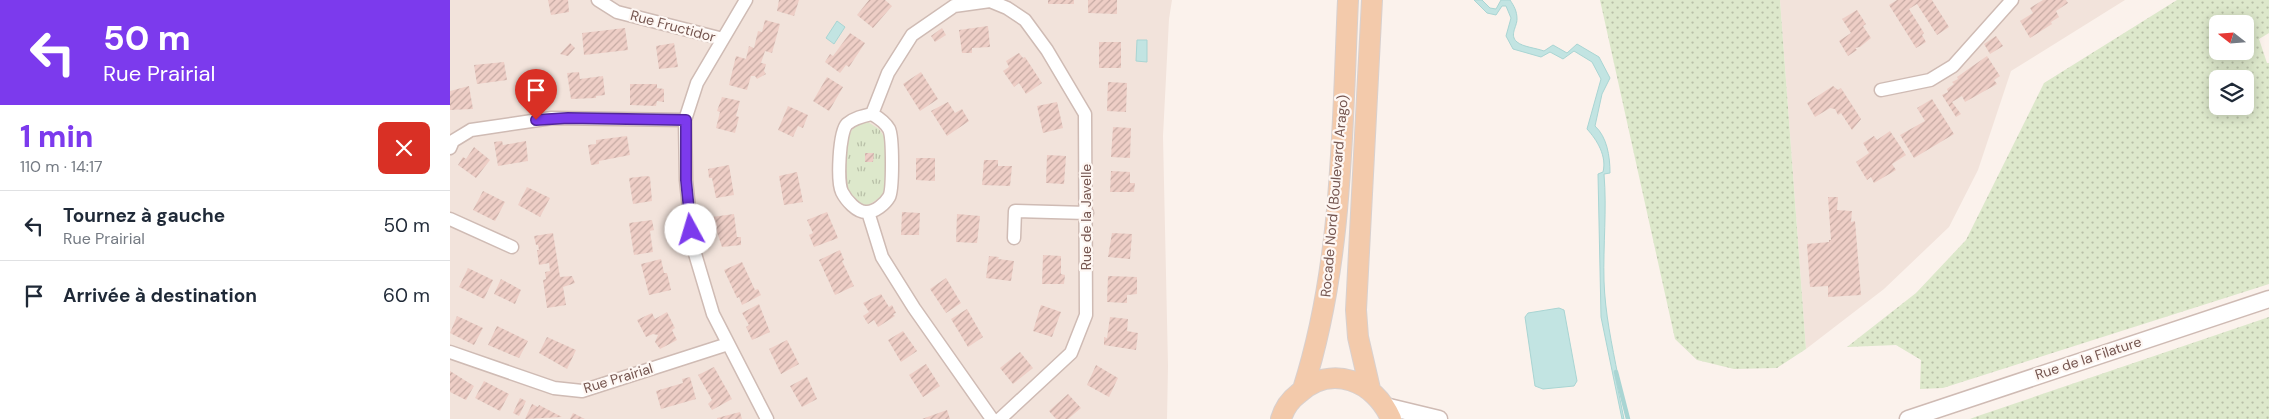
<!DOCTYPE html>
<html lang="fr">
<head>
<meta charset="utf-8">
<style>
  :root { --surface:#fff; --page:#f2f2f3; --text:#1f2937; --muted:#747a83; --line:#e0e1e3; --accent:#7c3aed }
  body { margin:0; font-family:"DM Sans",sans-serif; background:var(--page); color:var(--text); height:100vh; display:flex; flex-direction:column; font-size:19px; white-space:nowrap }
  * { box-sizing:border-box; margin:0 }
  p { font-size:16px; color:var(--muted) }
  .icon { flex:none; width:28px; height:28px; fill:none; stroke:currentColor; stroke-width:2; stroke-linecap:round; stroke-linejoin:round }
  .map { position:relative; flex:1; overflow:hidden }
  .panel { display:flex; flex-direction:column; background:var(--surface); width:450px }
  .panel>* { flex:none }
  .banner { background:#7c3aed; color:#fff; overflow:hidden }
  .needle { width:32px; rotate:287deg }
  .fabs { position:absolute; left:1759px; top:15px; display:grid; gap:10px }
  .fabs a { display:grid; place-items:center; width:45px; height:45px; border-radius:8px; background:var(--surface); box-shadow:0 2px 12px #0003; font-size:25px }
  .pin { position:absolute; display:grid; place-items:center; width:42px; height:42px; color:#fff; margin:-51px -21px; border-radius:50% 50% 50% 0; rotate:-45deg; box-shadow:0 0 5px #0007 }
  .pin .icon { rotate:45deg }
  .me { position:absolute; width:55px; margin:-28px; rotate:354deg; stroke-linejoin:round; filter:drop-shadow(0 0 4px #0008) }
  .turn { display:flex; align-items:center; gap:18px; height:105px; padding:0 20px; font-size:22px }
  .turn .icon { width:65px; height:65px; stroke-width:2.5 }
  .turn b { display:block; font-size:35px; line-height:42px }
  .round { display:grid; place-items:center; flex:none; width:52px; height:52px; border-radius:8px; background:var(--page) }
  .head { display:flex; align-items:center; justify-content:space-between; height:85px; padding:0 20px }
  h1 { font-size:30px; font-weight:800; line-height:38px; color:var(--accent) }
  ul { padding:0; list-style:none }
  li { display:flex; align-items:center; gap:15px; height:70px; padding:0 20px; border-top:1px solid var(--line) }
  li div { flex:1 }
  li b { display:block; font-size:19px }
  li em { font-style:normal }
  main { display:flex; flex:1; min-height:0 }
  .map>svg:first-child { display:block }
  .residential { fill:#f2e3db }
  .grass { fill:url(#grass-dots); fill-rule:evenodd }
  .park { fill:url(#park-tufts) }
  .water { fill:#c2e4e2; stroke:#a9d5d3 }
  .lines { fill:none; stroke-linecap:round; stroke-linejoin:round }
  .stream { stroke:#a9d5d3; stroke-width:4.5 }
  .building { fill:url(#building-hatch) }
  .minor-casing { stroke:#cfbbb4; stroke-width:15 }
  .tertiary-casing { stroke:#cfbbb4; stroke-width:19 }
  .primary-casing { stroke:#d8d0ce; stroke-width:22 }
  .minor { stroke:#fff; stroke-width:12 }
  .tertiary { stroke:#fff; stroke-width:16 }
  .primary { stroke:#f3caab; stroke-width:20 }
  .route-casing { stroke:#51269a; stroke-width:12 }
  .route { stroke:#7c3aed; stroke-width:9 }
  .labels { text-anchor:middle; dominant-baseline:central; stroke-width:4.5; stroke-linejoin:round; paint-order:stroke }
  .street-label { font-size:14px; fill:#755650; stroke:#fef7f3 }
</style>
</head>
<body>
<main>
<section class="panel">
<div class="banner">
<div class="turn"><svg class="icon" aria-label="left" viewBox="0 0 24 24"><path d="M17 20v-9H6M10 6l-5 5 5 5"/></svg><div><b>50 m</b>Rue Prairial</div></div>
</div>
<div class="head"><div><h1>1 min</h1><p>110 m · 14:17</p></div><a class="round" style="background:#d93025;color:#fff"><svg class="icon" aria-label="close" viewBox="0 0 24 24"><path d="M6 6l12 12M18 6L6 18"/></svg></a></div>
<ul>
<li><svg class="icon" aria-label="left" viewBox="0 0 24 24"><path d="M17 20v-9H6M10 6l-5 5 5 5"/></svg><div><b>Tournez à gauche</b><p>Rue Prairial</p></div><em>50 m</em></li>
<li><svg class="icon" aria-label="arrive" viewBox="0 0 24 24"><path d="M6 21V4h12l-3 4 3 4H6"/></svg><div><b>Arrivée à destination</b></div><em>60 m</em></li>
</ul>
</section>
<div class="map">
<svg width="1819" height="419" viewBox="0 0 1819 419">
  <defs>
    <pattern id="grass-dots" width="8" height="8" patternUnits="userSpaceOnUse" patternTransform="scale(1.25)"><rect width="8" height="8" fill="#dde8cb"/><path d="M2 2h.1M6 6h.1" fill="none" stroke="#b8bfa7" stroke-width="1.8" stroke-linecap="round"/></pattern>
    <pattern id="park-tufts" width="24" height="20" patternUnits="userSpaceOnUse" patternTransform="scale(1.25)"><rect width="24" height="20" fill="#dde8cb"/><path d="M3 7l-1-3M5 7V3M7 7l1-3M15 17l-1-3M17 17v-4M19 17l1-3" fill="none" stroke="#b8bfa7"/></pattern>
    <pattern id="building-hatch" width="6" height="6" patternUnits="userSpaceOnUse" patternTransform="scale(1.25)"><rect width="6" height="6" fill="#eecec6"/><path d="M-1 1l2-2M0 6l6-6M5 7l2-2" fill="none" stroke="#c5aaa3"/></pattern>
  </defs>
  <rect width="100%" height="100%" fill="#fbf2ec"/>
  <path class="residential" d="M0,0H722L719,19L713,136L718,366L717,419H0Z
    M1330,0H1675L1561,71L1528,170L1499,227L1434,289L1356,349Z"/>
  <path class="grass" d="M1150,0H1330L1356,349L1327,368L1284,369L1247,360L1225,339Z
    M1727,0H1819V33L1809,39L1817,63H1819V284L1493,388L1470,389L1471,360L1446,345L1397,347L1466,293L1516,240L1594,83ZM1768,24H1795V51H1768ZM1768,79H1795V106H1768Z
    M1819,317V419H1520L1525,417Z"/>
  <path class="park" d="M418,122L429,129L437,141L435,194L417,206L406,202L395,191L397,138L406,124Z"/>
  <path class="water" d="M1024,0H1032L1040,8L1046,9L1051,0H1060C1064,6 1067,11 1067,19C1067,27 1059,35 1067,42C1073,47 1086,48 1094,51L1103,45L1117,53L1127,44L1149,57L1160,78L1152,94L1145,126C1157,137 1160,156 1160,173L1154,174C1157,210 1153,245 1154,281C1155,313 1162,345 1168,376L1165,375L1174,419H1172L1151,317L1148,174L1153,172C1157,156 1147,140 1137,129L1151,79L1142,62L1124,51L1113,59L1100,52L1091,57L1063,49L1056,36L1061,18L1056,6H1052L1046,15L1037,13Z
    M387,21L395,27L384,44L376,38Z
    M687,40H697V62L686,61Z
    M1109,308L1114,310L1127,381L1124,386L1093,389L1085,386L1075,317L1078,313Z"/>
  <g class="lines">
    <path class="stream" d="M1166,372L1178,419"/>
  </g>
  <path class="building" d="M98,0H118L119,12L101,15Z
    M329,0H349L344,16L327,11Z
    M419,0H435L442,6L423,28L407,15Z
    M598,0H624V4H598Z
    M638,0H667V14L638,13Z
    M1447,0H1482L1499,27L1487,35L1467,4L1459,9L1474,33L1472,35L1476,42L1466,48L1439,5Z
    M1593,0H1616L1618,3L1606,11L1609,17L1601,22L1602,24L1580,38L1570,21L1583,13L1580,8Z
    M1407,10L1416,24L1413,26L1421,38L1410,47L1405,48L1407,50L1398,56L1389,41L1401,33L1392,19Z
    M315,20L330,24L322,53L315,51L311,63L316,64L314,71L316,74L307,79L305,76H301L297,90L279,85L286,56L296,59L299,46L304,48L308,31L312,32Z
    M538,26L540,47L522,48V53H512L509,30Z
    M175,28L178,50L134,55L132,33Z
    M492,28L496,35L485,42L481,36Z
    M400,33L415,43L399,67L396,65L390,73L375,62L380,54L383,56Z
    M1546,36L1553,46L1540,54L1534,44Z
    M649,42H671V68H649Z
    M120,43L125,48L118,56L110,54Z
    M224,43L228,67L209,69L206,46Z
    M569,53L573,58L575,57L592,83L576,94L569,83L564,87L553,71L559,67L556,61Z
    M1537,56L1550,76L1544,80L1547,84L1515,102L1512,96L1502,102L1511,114L1506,117L1492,95L1498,92L1497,89L1504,84L1502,82L1508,79L1507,77Z
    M54,62L57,80L27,84L24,65Z
    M129,72L130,79L153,76L155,95L146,96V98L121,99L117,73Z
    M471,72L488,99L470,111L453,84Z
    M96,74L97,80L89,81V75Z
    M377,77L393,87L379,111L363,101Z
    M658,82L677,83L676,112L657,111Z
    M180,84H207V88L214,89V102L207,101L206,106L180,105Z
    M19,86L23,109L0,110V91Z
    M1383,86L1388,90L1391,88L1411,119L1402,130L1391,113L1388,115L1385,109L1380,108L1365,117L1357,103Z
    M272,97L290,101L286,116L289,117L285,133L266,128L270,112L267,111Z
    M1482,99L1504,134L1464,158L1450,135L1475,121L1467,108Z
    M498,102L505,113L512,109L519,121L497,136L481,111Z
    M607,102L613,128L593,133L587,106Z
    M338,106L358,115L353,128L348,126L343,137L328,130Z
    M663,127L681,128L680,158L661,157Z
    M1440,131L1456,155L1442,164L1446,170L1424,183L1421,177L1417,180L1406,162L1419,153L1413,143L1424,136L1427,140Z
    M177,136L180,155L149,161V164L141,165L138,145L146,144V140Z
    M52,141L53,145L76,141L78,161L48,166L44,142Z
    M24,147L40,160L26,178L8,165L13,157L16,159Z
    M415,153H424L423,162H415Z
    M597,155L616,156L614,184L596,183Z
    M466,158H485V181L466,180Z
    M534,160H548V166H562L560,186L532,185Z
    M279,165L284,195L266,198L262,178H259L258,169Z
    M661,171L680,172V183H685L684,192H660Z
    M347,172L353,202L334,205L329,176Z
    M197,176L200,177L202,201L183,204L179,178Z
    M77,187L100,198L90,217L68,205Z
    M33,191L55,202L45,221L23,210Z
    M1378,197H1388L1387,210L1402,211L1401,222L1405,221L1411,295L1378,297V286L1360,287L1357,244L1379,242V240H1381Z
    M377,212L388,238L364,247L359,235L363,233L357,220Z
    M452,212L470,213L469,235H451Z
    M284,214L287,237H291V245L272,247L262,217Z
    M507,214L530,216L527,243L506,242Z
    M202,220L204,230L200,231L203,252L184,255L179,223Z
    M103,233L110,277L122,276L125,283L113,287L116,305L97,308L93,280L96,279L95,272L100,271L99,263L89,265L87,250H89L88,245H86L84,236Z
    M662,233L682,234L680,259L658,257Z
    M390,250L394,260L392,261L404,286L385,295L369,260Z
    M593,255L611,256V274L615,275L614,284H592Z
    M539,256L549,257L548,259L564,261L561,281L536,278Z
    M211,259L214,273H217L221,290L199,295L191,264Z
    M292,262L305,290L308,289L311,295L292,305L289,297L287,298L274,270Z
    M18,268L43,280L34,299L9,287Z
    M658,276L687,277V294L677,295V303L657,302Z
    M496,278L511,303L496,313L480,289Z
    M51,279L71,290L65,304L44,294Z
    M431,294L439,307L442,305L446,313L443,314L445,316L428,327L424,320L418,324L413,316L419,312L413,303Z
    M309,304L320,332L302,340L296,327L299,325L292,313Z
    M591,305L611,312L602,337L583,331Z
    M517,309L533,337L518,347L501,319Z
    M217,312L225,328L222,330L227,340L210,349L205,342L208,335L203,334L196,337L187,320L202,313L205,319Z
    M7,316L33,328L24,345L0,333Z
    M660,317L678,319L677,331L688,333L686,350L654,345V337L657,338Z
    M47,326L78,341L69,358L38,345Z
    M453,331L467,351L451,362L438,340Z
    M97,337L126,350L117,369L89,353Z
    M337,340L349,364L331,374L319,349Z
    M570,352L583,368L563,384L550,368Z
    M476,364L490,386L473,397L459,375Z
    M646,365L668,378L659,397L637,385Z
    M264,367L282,399L262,410L258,404L262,400L248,375Z
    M0,371L24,386L16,400L0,392Z
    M240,377L246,399L211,409L206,391L233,383L232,379Z
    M357,377L367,399L352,407L340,386Z
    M34,381L59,394L50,411L25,398Z
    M618,394L631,408L618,419H606L599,411Z
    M70,398L76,401L69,416L63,413Z
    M82,404L88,407L89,405L112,417L75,419Z
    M497,410L500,419H472Z
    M290,412L292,419H267V418Z
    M123,413L135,419H120Z"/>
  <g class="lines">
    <defs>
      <path id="minor" d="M148,0L167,12L273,39
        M296,0L247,83L235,120L236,180L243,247L263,314L317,419
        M1431,90L1480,80L1503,66L1562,0
        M422,114L438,73L462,35L504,6L540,1L557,8L575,20L597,50L635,114L636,315L621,353L550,419
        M422,114C429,118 435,122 439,129C443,137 443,190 439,197C435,204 425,212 417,212C407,213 396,200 392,192C387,182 389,132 397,124C404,118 413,116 422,114Z
        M0,148L3,141L21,130L102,118L235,120
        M418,212L432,257L464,308L542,419
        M0,219L62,247
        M564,238L565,211L637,213
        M0,352L104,388L132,391L278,344"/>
      <path id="tertiary" d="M935,406L989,419
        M1458,419L1819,299"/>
      <path id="primary" d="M853,389C893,264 892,130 898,0
        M920,389L908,337L906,310L922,0
        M831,419C834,409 840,400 848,394C881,363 925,381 941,419"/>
    </defs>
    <use href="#minor" class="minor-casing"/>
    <use href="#tertiary" class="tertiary-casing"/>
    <use href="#primary" class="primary-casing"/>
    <use href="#minor" class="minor"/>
    <use href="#tertiary" class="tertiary"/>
    <use href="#primary" class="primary"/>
  </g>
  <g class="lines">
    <defs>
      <path id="route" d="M86,120L118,118L236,120V180L241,230"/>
    </defs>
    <use href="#route" class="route-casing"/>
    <use href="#route" class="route"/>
  </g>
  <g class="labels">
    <g class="street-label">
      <text transform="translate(223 26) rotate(15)">Rue Fructidor</text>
      <text transform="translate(884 196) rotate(-85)">Rocade Nord (Boulevard Arago)</text>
      <text transform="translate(636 217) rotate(-90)">Rue de la Javelle</text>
      <text transform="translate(1638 358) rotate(-18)">Rue de la Filature</text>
      <text transform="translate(168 378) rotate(-17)">Rue Prairial</text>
    </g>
  </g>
</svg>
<div class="fabs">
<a><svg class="needle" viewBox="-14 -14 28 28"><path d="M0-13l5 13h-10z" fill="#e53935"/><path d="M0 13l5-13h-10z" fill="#747a83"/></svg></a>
<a><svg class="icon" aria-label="layers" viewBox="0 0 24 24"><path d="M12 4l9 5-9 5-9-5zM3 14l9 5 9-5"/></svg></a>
</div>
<div class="pin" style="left:86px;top:120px;background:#d93025"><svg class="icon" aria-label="arrive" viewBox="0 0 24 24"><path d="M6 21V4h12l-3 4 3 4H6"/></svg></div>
<svg class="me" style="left:241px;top:230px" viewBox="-20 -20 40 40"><circle r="19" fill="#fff"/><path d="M0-13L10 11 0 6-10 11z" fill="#7c3aed"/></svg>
</div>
</main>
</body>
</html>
